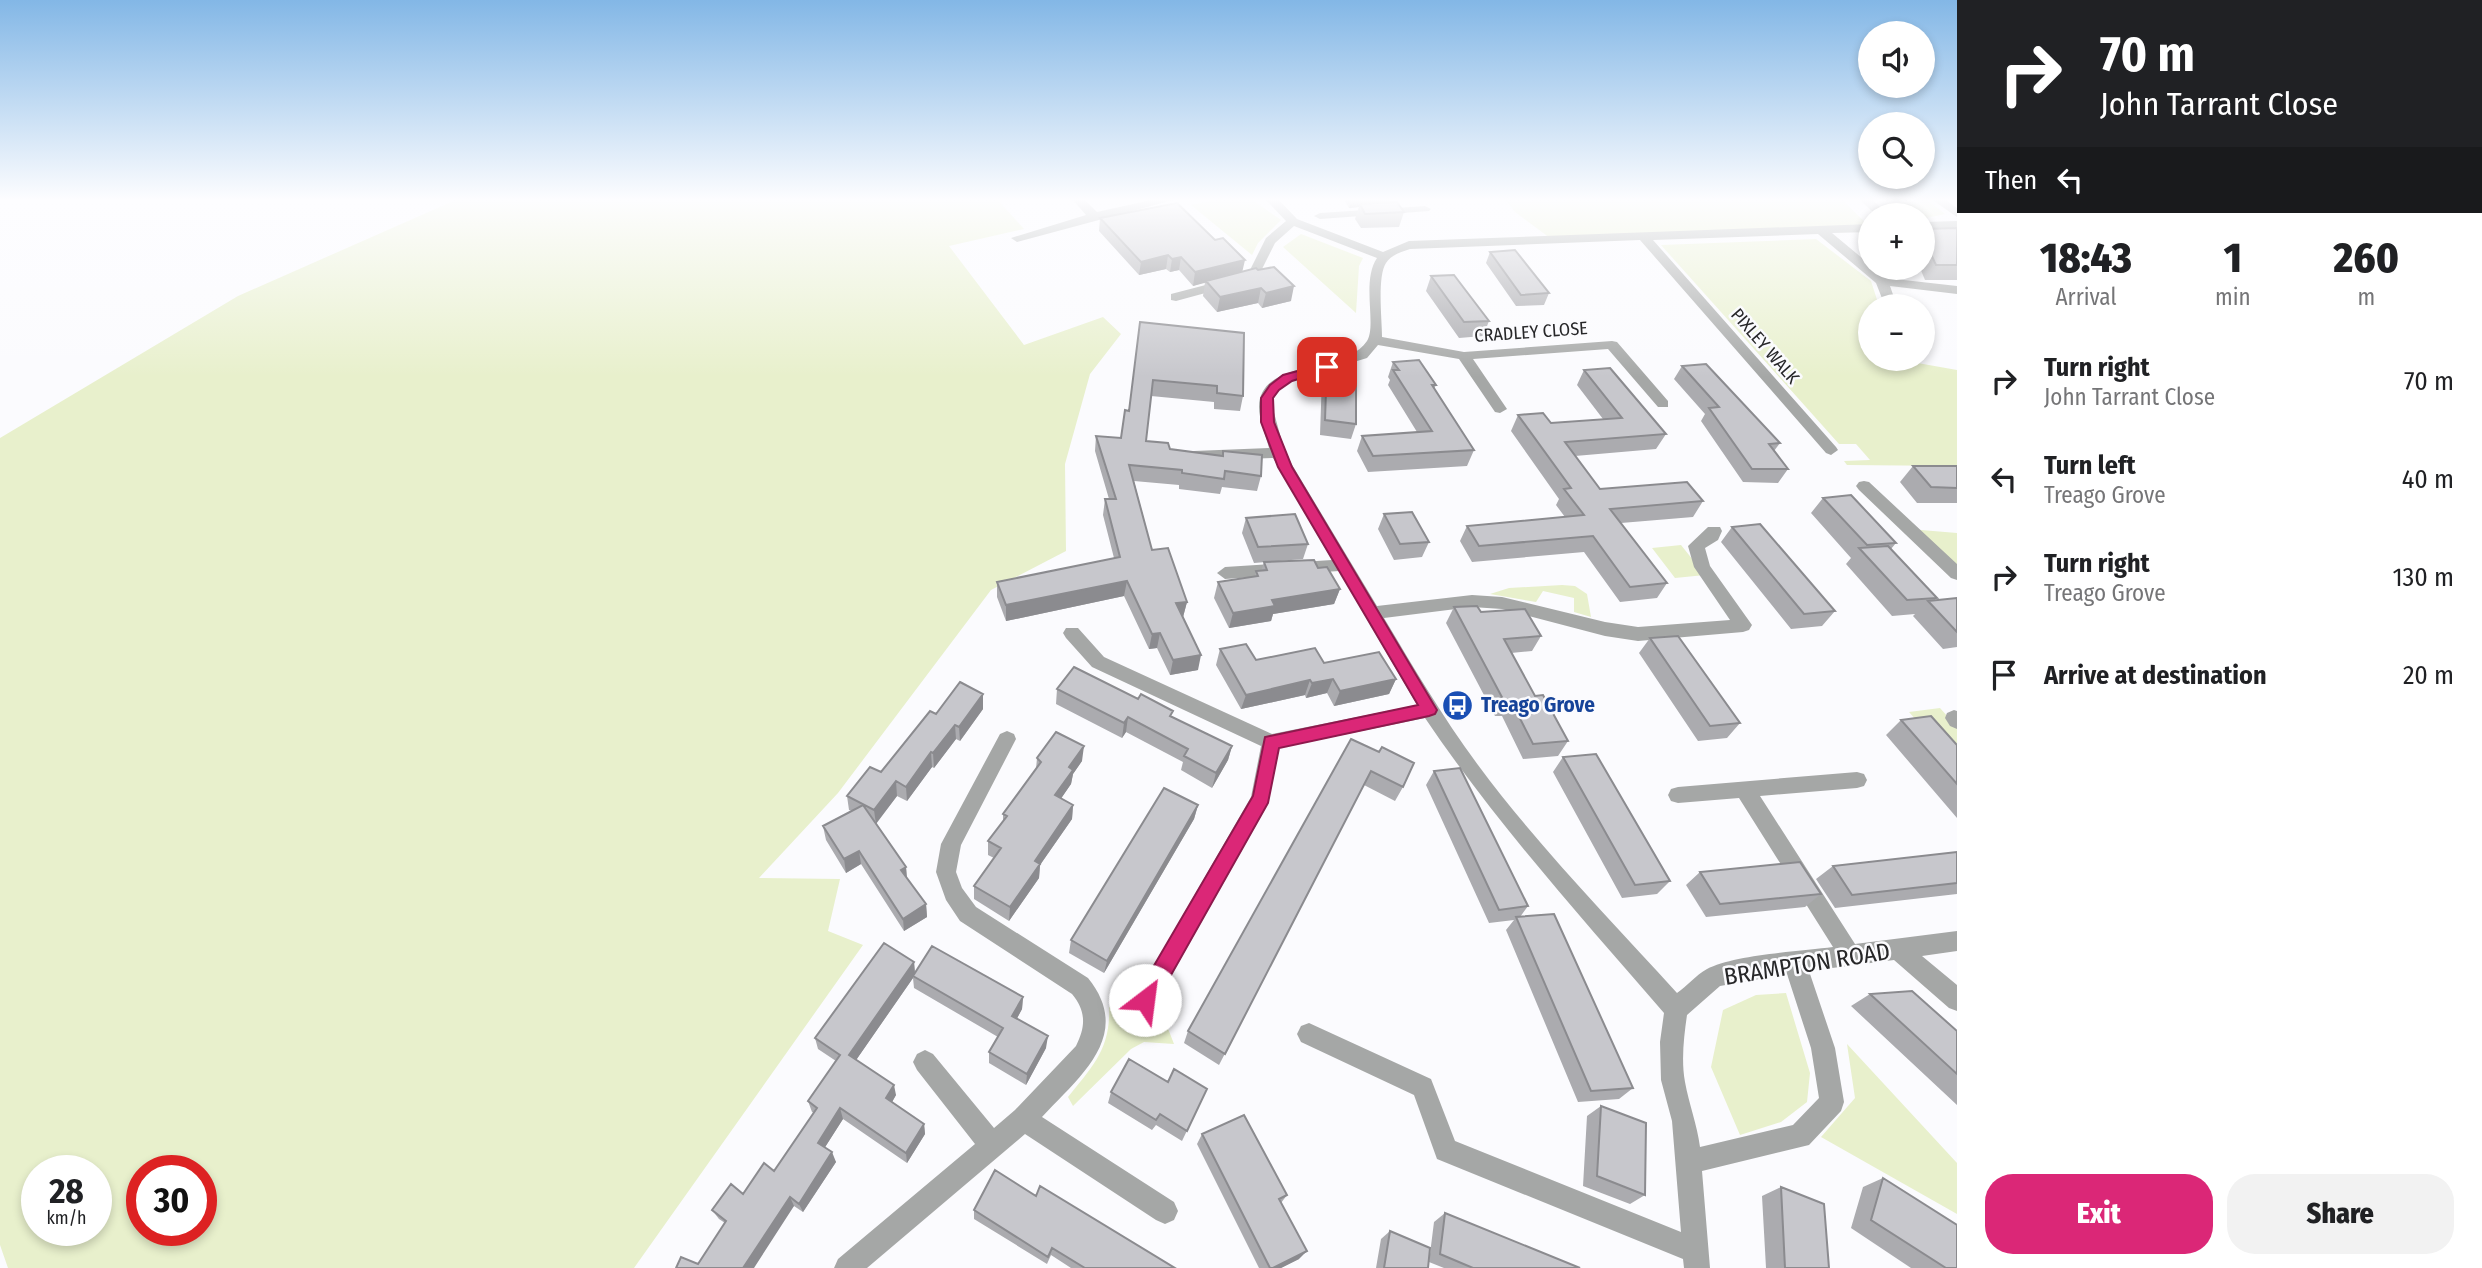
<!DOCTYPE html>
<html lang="en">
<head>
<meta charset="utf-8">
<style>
  :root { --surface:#fff; --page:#f2f2f2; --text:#202124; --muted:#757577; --accent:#db2777 }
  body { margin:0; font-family:"Fira Sans Condensed",sans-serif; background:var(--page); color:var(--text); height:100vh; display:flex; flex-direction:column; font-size:26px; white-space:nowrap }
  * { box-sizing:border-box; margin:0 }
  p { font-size:23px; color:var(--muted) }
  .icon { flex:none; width:38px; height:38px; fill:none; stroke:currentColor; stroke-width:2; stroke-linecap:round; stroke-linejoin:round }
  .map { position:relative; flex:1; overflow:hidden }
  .drawer { display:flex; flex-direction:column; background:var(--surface); width:525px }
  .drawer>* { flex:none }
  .hud { background:#202124; color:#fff; overflow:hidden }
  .buttons { position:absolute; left:1858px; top:21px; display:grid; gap:14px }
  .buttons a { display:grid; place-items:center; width:77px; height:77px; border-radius:50%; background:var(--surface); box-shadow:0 4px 10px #0003; font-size:35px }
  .speed { position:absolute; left:21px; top:1155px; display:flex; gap:14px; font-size:35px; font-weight:700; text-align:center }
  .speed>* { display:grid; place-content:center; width:91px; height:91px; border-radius:50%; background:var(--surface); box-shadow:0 4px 10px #0003; line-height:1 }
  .speed small { font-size:18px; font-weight:400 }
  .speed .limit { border:10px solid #d22; background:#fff; color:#111 }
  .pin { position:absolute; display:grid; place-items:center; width:60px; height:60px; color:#fff; margin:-30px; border-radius:14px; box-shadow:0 4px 10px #0006 }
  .me { position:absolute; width:77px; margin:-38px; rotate:30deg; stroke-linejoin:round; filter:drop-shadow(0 0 5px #0008) }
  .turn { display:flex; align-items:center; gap:24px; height:147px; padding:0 28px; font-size:32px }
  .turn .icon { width:91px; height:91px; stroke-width:2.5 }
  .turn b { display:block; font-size:49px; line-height:60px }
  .then { display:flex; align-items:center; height:66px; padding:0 28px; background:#0003; gap:14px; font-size:26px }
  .eta { display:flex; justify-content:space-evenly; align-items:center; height:119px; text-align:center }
  .eta b { font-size:42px; font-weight:800; line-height:49px }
  .button { display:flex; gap:14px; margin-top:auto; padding:14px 28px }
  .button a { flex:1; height:80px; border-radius:28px; background:var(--accent); color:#fff; font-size:28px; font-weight:800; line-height:80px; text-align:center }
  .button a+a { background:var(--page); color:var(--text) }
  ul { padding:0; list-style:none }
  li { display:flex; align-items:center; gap:21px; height:98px; padding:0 28px }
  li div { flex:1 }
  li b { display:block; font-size:26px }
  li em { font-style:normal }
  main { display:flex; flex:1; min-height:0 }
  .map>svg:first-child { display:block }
  .green { fill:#e8f0cc; fill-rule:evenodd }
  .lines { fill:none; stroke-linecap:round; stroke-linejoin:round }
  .minor { fill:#a5a7a6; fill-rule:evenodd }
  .wall { fill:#ababaf }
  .shaded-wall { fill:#8b8b8f }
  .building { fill:#c7c7cc; stroke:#8b8b8f; stroke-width:2 }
  .route { fill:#db2777; stroke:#8e194d; stroke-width:2 }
  .labels { text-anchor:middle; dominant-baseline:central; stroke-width:5; stroke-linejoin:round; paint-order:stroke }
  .far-street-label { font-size:18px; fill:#272729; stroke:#fbfbfe }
  .transit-label { font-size:21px; font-weight:bold; fill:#164399; stroke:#fbfbfe; text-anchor:start }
  .near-street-label { font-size:24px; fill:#272729; stroke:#fbfbfe }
</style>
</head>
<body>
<main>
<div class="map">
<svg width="1957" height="1268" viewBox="0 0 1957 1268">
  <rect width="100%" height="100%" fill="#fbfbfe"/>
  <path class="green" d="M458,199H997L1024,229L949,246L1024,345L1103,317L1121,334L1090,374L1065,464L1066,551L991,590L838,793L759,878L840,879L828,931L863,945L634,1268H8L0,1245V438L238,296ZM37,1171H96V1230H37ZM142,1171H201V1230H142Z
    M1220,199H1251L1281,220L1258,243L1252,255L1191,205Z
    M1505,199H1841L1869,226L1550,238L1515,212Z
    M1897,199H1926L1945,214L1927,218Z
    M1301,234L1363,258L1359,266L1356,313L1283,247Z
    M1816,239L1871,281L1879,306H1871V359H1895L1957,370V466L1847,465L1844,461L1870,460L1856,444H1839L1661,245Z
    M1909,529L1957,533V574Z
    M1681,545L1705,575L1675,578L1652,548Z
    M1562,585L1575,586L1587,594L1591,617L1574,612V598L1543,591L1536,602L1490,594L1509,588Z
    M1940,708L1957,727V766L1909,712Z
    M1786,993L1810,1073L1807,1102L1781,1122L1740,1135L1711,1067L1723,1010L1756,995Z
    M1125,1005L1167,1026L1174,1044L1144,1042L1131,1049L1073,1106L1068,1097C1092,1067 1111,1049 1109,1007Z
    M1847,1044L1957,1163V1214L1821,1137L1855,1098Z"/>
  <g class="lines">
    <path class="minor" d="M1072,199H1084L1097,212L1155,199H1177L1017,242L1011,238L1086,215Z
      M1265,199H1278L1297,219L1383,252L1409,241L1871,224V232L1832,233L1886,278L1957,286V294L1890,286L1897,306H1885L1876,283L1818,234L1653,240L1836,447L1838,450L1831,455L1826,453L1640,240L1410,249C1401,252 1391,255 1386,263C1377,277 1382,319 1382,337L1464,352L1612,341L1617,342L1668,401V407H1658L1608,349L1473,359L1507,409L1500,413L1495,412L1459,359L1378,345L1367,358L1292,381L1279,390L1274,398L1273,409L1285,453L1377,606L1472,595L1502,597L1605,622L1638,627L1730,620L1694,567L1688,546L1708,527H1720L1722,531L1718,540L1705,548L1710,566L1752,625L1749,630L1743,632L1638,641L1605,636L1502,609L1472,607L1384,618C1414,668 1443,718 1478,765C1538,846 1610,919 1677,993C1687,986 1696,975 1707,969C1733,955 1801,951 1833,947L1739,798L1678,803L1671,801L1668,795L1671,789L1678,787L1857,772L1864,774L1867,780L1864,786L1857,788L1760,796L1855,944L1957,931V951L1922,956L1957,985V1011L1949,1008L1894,960L1809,971L1835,1048L1844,1102L1841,1111L1809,1145L1702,1171L1710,1268H1684L1683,1259L1437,1159L1414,1095L1301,1042L1297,1034L1301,1026L1309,1023L1431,1079L1455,1141L1681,1232L1672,1121L1661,1080L1660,1042L1664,1013C1581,917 1496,823 1425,718L1279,748L1268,804L1153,1008L1145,1011L1137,1008L1134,1000L1251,797L1261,746L1092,667L1066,638L1063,633L1066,628H1078L1104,657L1272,734L1417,705L1339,571L1225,579L1217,573L1225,567L1332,560L1273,458L1194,461L1186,456L1194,451L1269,448C1266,436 1259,420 1259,407C1259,358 1347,373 1367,341C1377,325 1361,282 1377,258L1294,226L1275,243L1257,279L1176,301L1171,300V294L1248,274L1266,238L1286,221ZM1787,974L1811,1048L1819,1098L1793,1125L1700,1147C1697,1124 1689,1104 1685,1082C1681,1060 1684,1036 1687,1015L1720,986Z
      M1859,199H1872L1888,215H1876Z
      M1931,199H1944L1957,208V217Z
      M1425,206L1431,209L1429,211L1320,219L1314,216L1320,213Z
      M1957,221V229L1923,230V222Z
      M1864,481L1869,482L1957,564V580L1951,578L1859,490L1856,486L1859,482Z
      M1954,710L1957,711V729L1950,726L1945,718L1947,713Z
      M1007,731L1014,734L1016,739L961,845L956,872L962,888L976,907L1088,978C1134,1035 1080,1076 1042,1117L1174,1202L1178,1211L1174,1220L1165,1224L1156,1220L1025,1134L867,1268H834L838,1259L975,1144L917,1070L913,1062L917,1054L925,1050L933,1054L994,1128L1015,1110L1076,1046C1086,1026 1086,1011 1072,994L960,921L946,900L936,872L941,844L1000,734Z"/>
  </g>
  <path class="wall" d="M1344,199H1390L1389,202L1404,212L1399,227L1361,228L1355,219L1359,207L1349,208Z
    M1100,218L1242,272L1291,301L1262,308L1258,303L1217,312L1203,296L1205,282L1193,286L1179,270L1170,272L1166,269L1139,275L1099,231Z
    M1957,228V280H1925L1920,268H1923V229Z
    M1490,252L1549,293L1544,305L1516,306L1486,263Z
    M1431,276L1489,321L1483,336L1459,338L1426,291Z
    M1140,322L1243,396L1240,411L1214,409V402L1151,396L1146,441L1170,449L1222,455L1223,451L1261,476L1257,491L1222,487L1220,494L1179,489V485L1134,481L1152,550L1187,602L1183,617H1182L1198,670L1170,675L1157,648L1149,649L1124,596L1006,621L997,597V582L1114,558L1103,515L1105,499H1109L1095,451L1096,436L1121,438L1129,411Z
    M1327,361L1356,424L1351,439L1320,435L1322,377Z
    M1393,362L1436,385L1434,389L1474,450L1467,466L1368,472L1357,451L1362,436L1417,432L1388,385L1390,380L1388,377Z
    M1682,366L1780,443L1774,451L1788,469L1778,483L1743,482L1701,421L1705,414L1674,379Z
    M1584,370L1666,434L1656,449L1575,456L1600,489L1703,501L1693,517L1621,523L1667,583L1657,598L1620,602L1584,552L1472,562L1460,541L1467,526L1565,517L1556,505L1559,499L1511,431L1518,415L1551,423L1603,419L1577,385Z
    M1913,466H1957V503H1917L1900,482Z
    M1823,498L1896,543L1891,549L1937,598L1935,600L1957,598V647L1943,649L1913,616L1915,614L1892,616L1846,564L1851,558L1811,513Z
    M1384,514L1429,542L1422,557L1394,560L1378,529Z
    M1246,518L1308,544L1303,559L1254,563L1242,533Z
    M1732,527L1835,611L1822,626L1791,629L1721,542Z
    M1264,562L1318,568L1340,589L1334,604L1273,614L1271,621L1229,628L1214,598L1218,582L1255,576L1256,571H1261Z
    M1454,607L1481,612L1541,636L1532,651L1511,653L1535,696L1568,741L1558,756L1523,759L1502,716H1495L1446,623Z
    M1650,638L1740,723L1727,738L1698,741L1639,653Z
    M1220,649L1256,660L1324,663L1396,679L1389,694L1334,706L1327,693L1306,698L1305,695L1241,709L1216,665Z
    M1057,689L1172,717L1232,746L1228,760L1212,788L1181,770L1183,762L1126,732L1122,738L1056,704Z
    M983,694V709L960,741L956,739L934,768L932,767L907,801L897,796L876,823L906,867L907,878L926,904L927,917L904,931L861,864L846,873L826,840L823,826L852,811L849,810L847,796L881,772L936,714Z
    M1901,720L1957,745V818L1886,735Z
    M1351,739L1403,787L1395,801L1364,785L1219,1065L1184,1043L1188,1031Z
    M1563,757L1670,881L1657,894L1622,898L1553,772Z
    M1037,758L1082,761L1073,774L1071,784L1061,798L1073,805L1072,819L1040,865L1039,878L1009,921L974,899V886L994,858L988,855V841L1003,821V814L1036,769Z
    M1434,771L1528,906L1520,917L1633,1088L1619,1099L1578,1102L1506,930L1514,920L1489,923L1426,785Z
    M1198,805L1194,819L1104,973L1069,953L1071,940Z
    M1957,852V894L1835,908L1816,879L1833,866Z
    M1700,872L1821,894L1805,907L1706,917L1686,885Z
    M914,962L915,972L1023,997L1022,1009L1017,1018L1046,1048L1026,1085L989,1063V1052L998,1037L914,988L913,978L856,1060L896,1095L892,1102L924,1124L925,1134L907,1163L843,1119L825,1147L836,1162L803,1212L794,1206L698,1264L725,1223L719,1219L712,1210L743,1194L774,1171L814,1113L812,1112L808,1101L836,1061L818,1049L815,1038Z
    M1870,994L1957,1031V1105L1851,1006Z
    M1168,1082L1207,1089L1182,1141L1156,1125L1152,1130L1108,1103L1111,1092Z
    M1601,1106L1645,1195L1630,1204L1583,1186L1587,1116Z
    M1202,1134L1287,1195L1281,1203L1299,1259L1281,1268H1259L1197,1144Z
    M1883,1178L1957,1268H1911L1851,1228L1863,1187Z
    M1781,1187L1829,1268H1766L1762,1196Z
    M1036,1196L1175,1268H1071L1051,1255L1047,1264L974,1219V1210Z
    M1445,1213L1580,1268H1444L1429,1262L1434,1222Z
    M1390,1231L1428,1268H1376L1381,1239Z"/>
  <path class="shaded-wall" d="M1352,199H1390L1388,204H1360L1359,207L1349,208Z
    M1168,255L1166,269L1139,275L1141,262Z
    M1181,257L1179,270L1170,272L1172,259Z
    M1245,260L1242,273L1193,286L1195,272Z
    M1294,286L1291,301L1262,308L1266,293Z
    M1261,288L1258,303L1217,312L1220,297Z
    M1127,581L1124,596L1006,621V605Z
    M1340,589L1334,604L1273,614L1271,621L1229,628L1233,613L1272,600Z
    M1187,602L1183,617L1173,619L1176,603Z
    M1160,633L1157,648L1149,649L1152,634Z
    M1201,655L1198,670L1170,675L1173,660Z
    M1333,679L1327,693L1306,698L1312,683Z
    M1396,679L1389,694L1334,706L1340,691Z
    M1310,680L1305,695L1241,709L1246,695Z
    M983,694V709L960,741L959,727Z
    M1128,717L1126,732L1122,738L1124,723Z
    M955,725L956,739L934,768L933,753Z
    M1084,746L1082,761L1073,774L1071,784L1054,809L1055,795L1069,767Z
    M1232,746L1228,760L1212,788L1216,773Z
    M931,752L932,767L907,801L906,787Z
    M896,781L897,796L876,824L874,810Z
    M1073,805L1072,819L1040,865L1039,878L1009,921L1010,907L1035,861Z
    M1198,805L1194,819L1104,973L1107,961Z
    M859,851L861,864L846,873L844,859Z
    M906,867L907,881L901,870Z
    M926,904L927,917L904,931L903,919Z
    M914,962L915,975L913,976V978L852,1066L849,1055Z
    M1023,997L1022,1009L1012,1028V1016Z
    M1048,1036L1046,1048L1026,1085L1027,1074Z
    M894,1085L896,1095L888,1109L886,1098Z
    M840,1108L843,1119L822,1152L818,1143Z
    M924,1124L925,1134L907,1163L906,1153Z
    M832,1152L836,1162L803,1212L799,1204Z
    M790,1197L794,1206L754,1268H743Z
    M1307,1251L1299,1259L1281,1268H1273Z"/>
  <path class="building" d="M1397,202L1404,212L1365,214L1360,204Z
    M1177,203L1215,240L1223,238L1245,260L1195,272L1181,257L1172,259L1168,255L1141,262L1100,218Z
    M1957,228V265H1936L1923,237V229Z
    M1515,250L1549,293L1521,295L1490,252Z
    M1274,267L1294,286L1266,293L1261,288L1220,297L1206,281L1256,268L1258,270Z
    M1454,275L1489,321L1464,322L1431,276Z
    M1140,322L1244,333L1243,396L1217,393V386L1153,380L1146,441L1168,443L1170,449L1223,456V451L1262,455L1261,476L1225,471L1224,479L1182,473V470L1129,465L1152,550L1168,548L1187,602L1176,603L1201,655L1173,660L1160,633L1152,634L1127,581L1006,605L997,582L1120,557L1105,499H1116L1096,436L1121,438L1125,410L1129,411Z
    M1419,360L1436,385H1432L1474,450L1373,456L1362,436L1432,431L1393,370H1399L1393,362Z
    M1327,361L1356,365V424L1325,420Z
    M1706,364L1780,443L1769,444L1788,469H1752L1709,408L1719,407L1682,366Z
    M1610,368L1666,434L1565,442L1600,489L1687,482L1703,501L1610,509L1667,583L1630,587L1593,536L1479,546L1467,526L1584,515L1564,489L1571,488L1518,415L1543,413L1551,423L1622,418L1584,370Z
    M1913,466H1957V488L1931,487Z
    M1851,495L1896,543L1867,545L1823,498Z
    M1412,512L1429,542L1400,544L1384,514Z
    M1295,514L1308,544L1258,547L1246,518Z
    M1760,524L1835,611L1804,614L1732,527Z
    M1888,546L1937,598L1907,600L1859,548Z
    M1314,560L1318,568L1327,567L1340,589L1272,600L1275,606L1233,613L1218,582L1258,576L1256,571L1267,570L1264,562Z
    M1957,598V632L1928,601Z
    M1477,606L1481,612L1525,609L1541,636L1504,639L1535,696L1543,695L1568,741L1533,744L1511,701H1504L1454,607Z
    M1678,636L1740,723L1710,726L1650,638Z
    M1246,644L1256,660L1315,648L1324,663L1379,652L1396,679L1340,691L1333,679L1312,683L1310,680L1246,695L1220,649Z
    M1074,667L1138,699L1141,694L1173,711L1170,716L1232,746L1216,773L1184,756L1188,749L1128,717L1124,723L1057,689Z
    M960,682L983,694L959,727L955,725L933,753L931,752L906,787L896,781L874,810L847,796L870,767L881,772L930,711L936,714Z
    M1931,716L1957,745V784L1901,720Z
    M1056,732L1084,746L1069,767L1073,770L1055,795L1073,805L1035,861L1040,864L1010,907L974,886L1001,848L988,841L1007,816L1003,814L1041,762L1037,758Z
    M1351,739L1379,752L1382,747L1414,763L1403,787L1371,771L1225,1054L1188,1031Z
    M1596,754L1670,881L1635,885L1563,757Z
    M1460,768L1528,906L1499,910L1434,771Z
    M1164,788L1198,805L1107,961L1071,940Z
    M863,805L906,867L901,870L926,904L903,919L859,851L844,859L823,826Z
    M1957,852V883L1852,895L1833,866Z
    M1800,862L1821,894L1720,904L1700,872Z
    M1554,914L1633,1088L1591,1091L1516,917Z
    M884,943L914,962L849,1055L894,1085L886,1098L924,1124L906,1153L840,1108L818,1143L832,1152L799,1204L790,1197L743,1268H676L681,1257L698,1264L726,1221L712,1210L731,1184L743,1194L764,1163L774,1171L817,1108L808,1101L840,1055L815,1038Z
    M932,946L1023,997L1012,1016L1048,1036L1027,1074L989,1052L1003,1028L913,976Z
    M1912,991L1957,1031V1074L1870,994Z
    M1129,1059L1168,1082L1174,1069L1207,1089L1187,1131L1160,1114L1156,1120L1111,1092Z
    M1601,1106L1646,1123L1645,1195L1597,1176Z
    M1244,1115L1287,1195L1279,1199L1307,1251L1273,1268H1270L1202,1134Z
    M995,1170L1036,1196L1040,1186L1175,1268H1085L1052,1248L1048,1257L974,1210Z
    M1883,1178L1957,1225V1268H1946L1871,1220Z
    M1781,1187L1824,1204L1829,1268H1785Z
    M1445,1213L1580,1268H1473L1440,1254Z
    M1390,1231L1430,1248L1428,1268H1384Z"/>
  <linearGradient id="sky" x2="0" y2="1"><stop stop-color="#83b7e6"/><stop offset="0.53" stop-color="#fdfdff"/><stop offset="1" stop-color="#fdfdff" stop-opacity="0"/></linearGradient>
  <rect width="1957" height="377" fill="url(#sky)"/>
  <path class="route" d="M1327,363L1331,364V369L1292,381L1279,390L1273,398L1274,422L1292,467L1437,710L1435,714L1429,716L1279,748L1268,803L1153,1007L1145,1010L1138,1007L1135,1000L1138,993L1253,796L1265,737L1418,705L1278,467L1261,422V398L1270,385L1283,375Z"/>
  <defs>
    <symbol id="bus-disc" viewBox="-11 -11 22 22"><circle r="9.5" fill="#1a4fb4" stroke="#fbfbfe"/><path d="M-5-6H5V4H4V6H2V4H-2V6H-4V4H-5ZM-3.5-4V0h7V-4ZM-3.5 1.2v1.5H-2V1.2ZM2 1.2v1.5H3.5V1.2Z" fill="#fff"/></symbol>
  </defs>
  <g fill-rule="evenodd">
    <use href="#bus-disc" x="1440" y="688" width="35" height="35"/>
  </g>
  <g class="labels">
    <g class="far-street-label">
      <text transform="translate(1531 332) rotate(-4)">CRADLEY CLOSE</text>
      <text transform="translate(1765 346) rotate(49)">PIXLEY WALK</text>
    </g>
    <g class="transit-label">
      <text x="1481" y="705">Treago Grove</text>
    </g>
    <g class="near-street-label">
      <text transform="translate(1807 964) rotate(-9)">BRAMPTON ROAD</text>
    </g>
  </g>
</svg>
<div class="buttons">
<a><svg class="icon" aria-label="sound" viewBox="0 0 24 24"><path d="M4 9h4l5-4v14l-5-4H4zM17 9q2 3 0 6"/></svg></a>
<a><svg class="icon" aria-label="search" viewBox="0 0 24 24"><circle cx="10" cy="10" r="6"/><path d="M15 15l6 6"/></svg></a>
<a>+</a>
<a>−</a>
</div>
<div class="speed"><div>28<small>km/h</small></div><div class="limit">30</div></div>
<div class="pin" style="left:1327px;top:367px;background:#d93025"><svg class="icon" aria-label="arrive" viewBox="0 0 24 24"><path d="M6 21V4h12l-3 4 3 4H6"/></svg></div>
<svg class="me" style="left:1145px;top:1000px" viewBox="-20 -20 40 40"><circle r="19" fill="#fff"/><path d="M0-13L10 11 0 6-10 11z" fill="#db2777"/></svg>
</div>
<section class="drawer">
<div class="hud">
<div class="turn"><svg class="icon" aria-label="right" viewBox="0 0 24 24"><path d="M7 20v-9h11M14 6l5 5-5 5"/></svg><div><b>70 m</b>John Tarrant Close</div></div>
<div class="then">Then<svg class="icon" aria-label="left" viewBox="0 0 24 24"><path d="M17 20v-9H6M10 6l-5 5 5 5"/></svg></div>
</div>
<div class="eta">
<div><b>18:43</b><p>Arrival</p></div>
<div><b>1</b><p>min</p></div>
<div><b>260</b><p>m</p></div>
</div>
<ul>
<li><svg class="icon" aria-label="right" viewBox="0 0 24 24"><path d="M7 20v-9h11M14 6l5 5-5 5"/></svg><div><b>Turn right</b><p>John Tarrant Close</p></div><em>70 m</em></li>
<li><svg class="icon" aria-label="left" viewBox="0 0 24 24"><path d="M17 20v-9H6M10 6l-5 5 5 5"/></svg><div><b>Turn left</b><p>Treago Grove</p></div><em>40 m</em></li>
<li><svg class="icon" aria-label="right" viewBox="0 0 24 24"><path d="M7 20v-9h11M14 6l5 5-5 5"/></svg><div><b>Turn right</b><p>Treago Grove</p></div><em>130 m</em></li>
<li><svg class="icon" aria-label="arrive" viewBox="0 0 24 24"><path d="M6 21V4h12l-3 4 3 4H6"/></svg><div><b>Arrive at destination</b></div><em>20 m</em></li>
</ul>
<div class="button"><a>Exit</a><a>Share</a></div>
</section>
</main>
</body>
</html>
